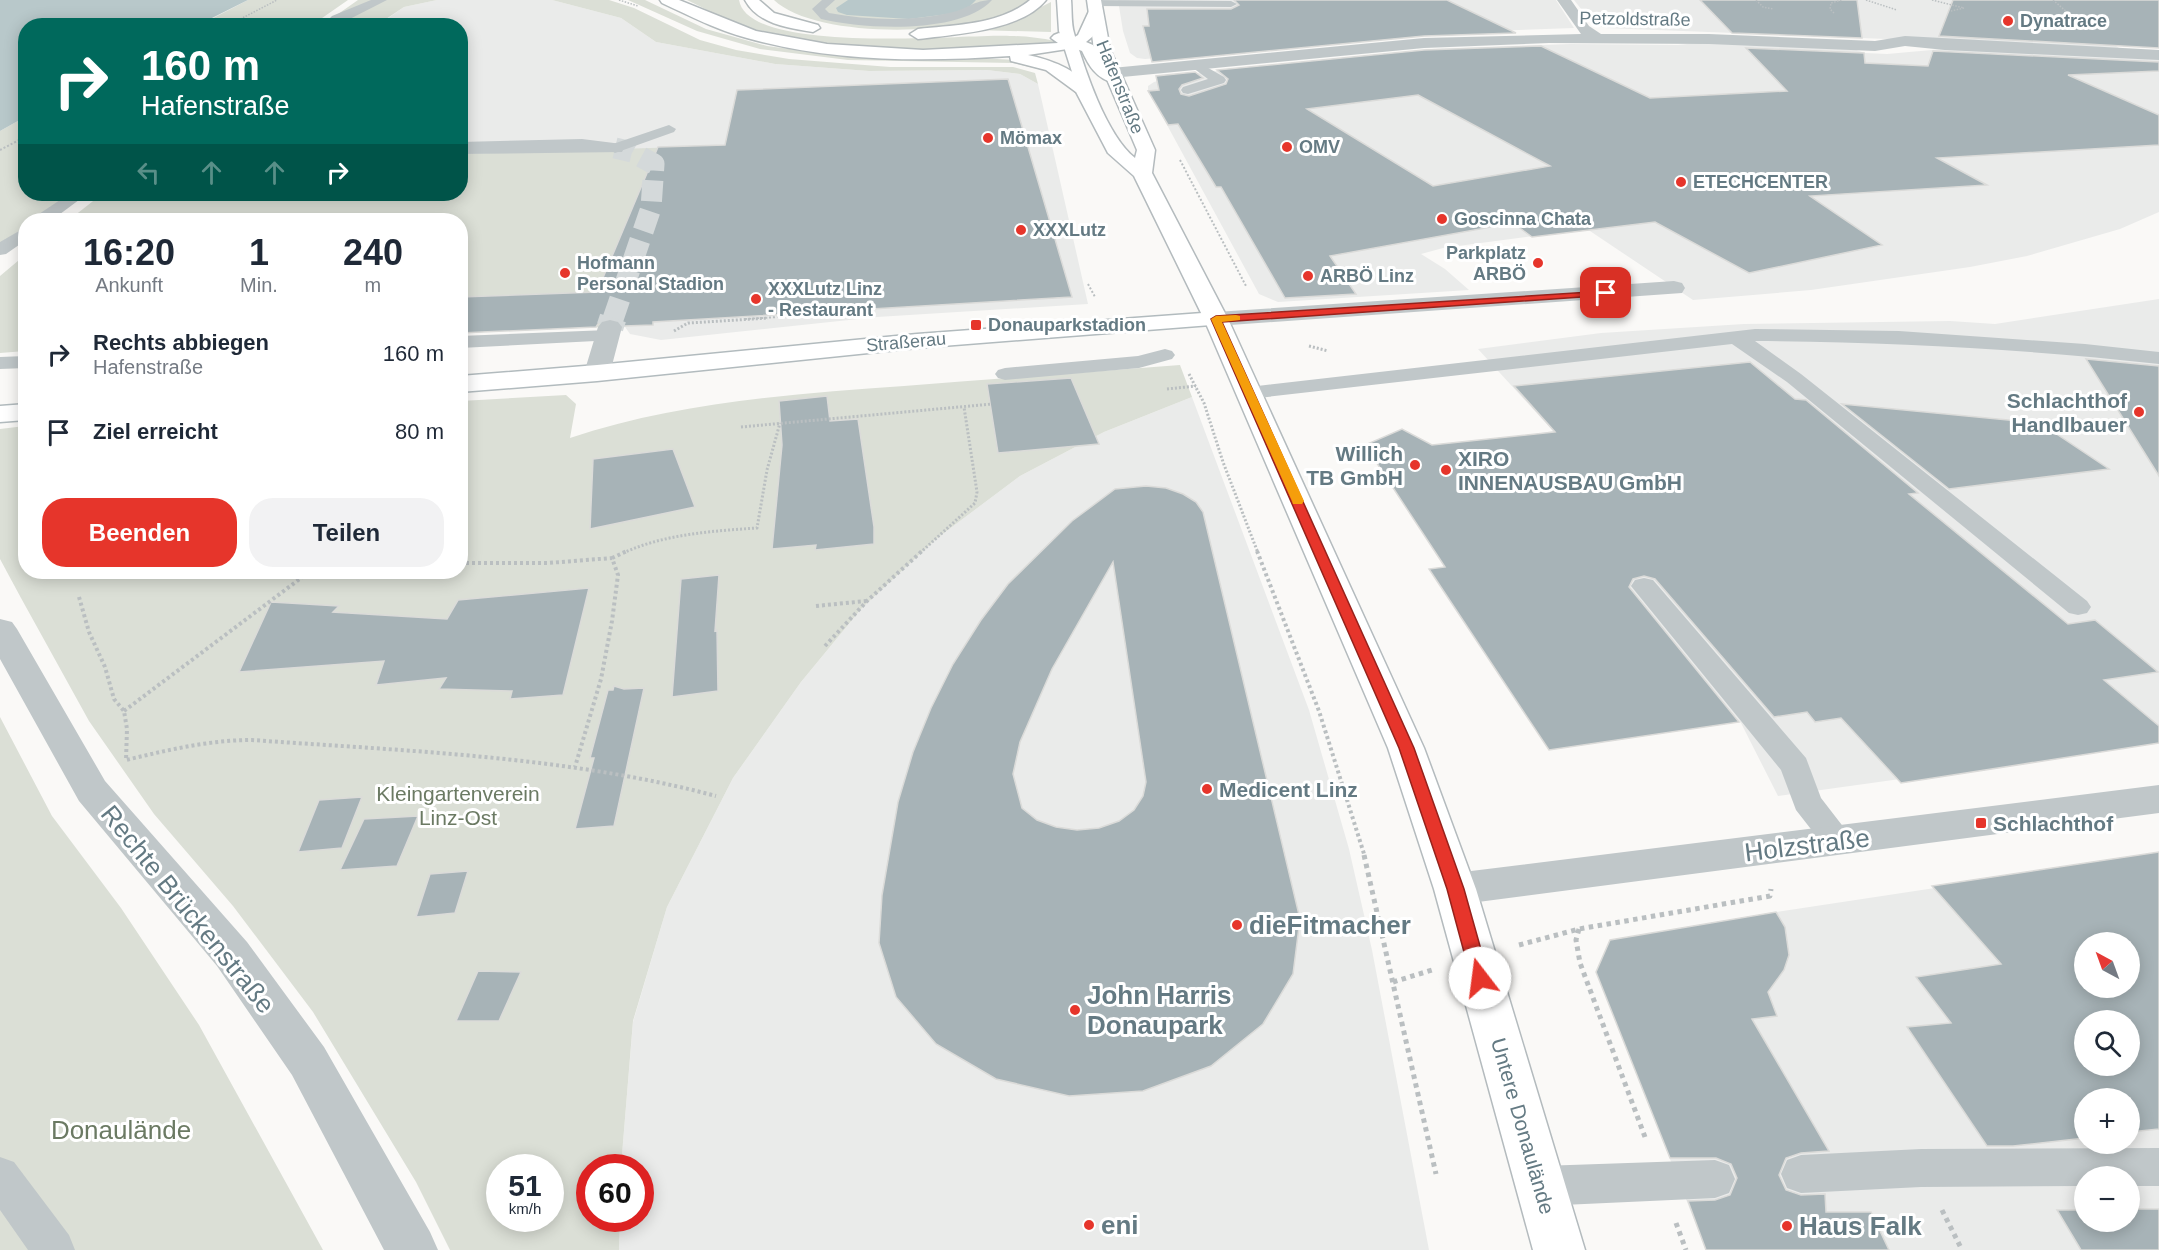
<!DOCTYPE html>
<html lang="de">
<head>
<meta charset="utf-8">
<style>
  :root { --surface:#fff; --page:#f2f2f3; --text:#1f2937; --muted:#747a83; --accent:#e6352b }
  body { margin:0; font-family:Helvetica,sans-serif; background:var(--page); color:var(--text); height:100vh; display:flex; flex-direction:column; font-size:22px; white-space:nowrap }
  * { box-sizing:border-box; margin:0 }
  p { font-size:20px; color:var(--muted) }
  .icon { flex:none; width:33px; height:33px; fill:none; stroke:currentColor; stroke-width:2; stroke-linecap:round; stroke-linejoin:round }
  .map { position:relative; flex:1; overflow:hidden }
  .drawer { position:absolute; left:18px; top:213px; width:450px; height:366px; display:flex; flex-direction:column; background:var(--surface); border-radius:24px; box-shadow:0 3px 15px #0003 }
  .drawer>* { flex:none }
  .guide { position:absolute; left:18px; top:18px; width:450px; height:183px; border-radius:24px; box-shadow:0 3px 15px #0003; background:#00695c; color:#fff; overflow:hidden }
  .needle { width:39px; rotate:319deg }
  .fabs { position:absolute; left:2074px; top:932px; display:grid; gap:12px }
  .fabs a { display:grid; place-items:center; width:66px; height:66px; border-radius:50%; background:var(--surface); box-shadow:0 3px 15px #0003; font-size:30px }
  .speed { position:absolute; left:486px; top:1154px; display:flex; gap:12px; font-size:30px; font-weight:700; text-align:center }
  .speed>* { display:grid; place-content:center; width:78px; height:78px; border-radius:50%; background:var(--surface); box-shadow:0 3px 15px #0003; line-height:1 }
  .speed small { font-size:15px; font-weight:400 }
  .speed .limit { border:9px solid #d22; background:#fff; color:#111 }
  .pin { position:absolute; display:grid; place-items:center; width:51px; height:51px; color:#fff; margin:-26px; border-radius:12px; box-shadow:0 3px 9px #0006 }
  .me { position:absolute; width:66px; margin:-33px; rotate:345deg; stroke-linejoin:round; filter:drop-shadow(0 0 4px #0008) }
  .turn { display:flex; align-items:center; gap:21px; height:126px; padding:0 24px; font-size:27px }
  .turn .icon { width:78px; height:78px; stroke-width:2.5 }
  .turn b { display:block; font-size:42px; line-height:51px }
  .lanes { display:flex; align-items:center; height:57px; padding:0 24px; background:#0003; justify-content:center; gap:30px; direction:ltr }
  .lanes .off { opacity:.35 }
  .eta { display:flex; justify-content:space-evenly; align-items:center; height:102px; text-align:center }
  .eta b { font-size:36px; font-weight:800; line-height:42px }
  .cta { display:flex; gap:12px; margin-top:auto; padding:12px 24px }
  .cta a { flex:1; height:69px; border-radius:24px; background:var(--accent); color:#fff; font-size:24px; font-weight:800; line-height:69px; text-align:center }
  .cta a+a { background:var(--page); color:var(--text) }
  ul { padding:0; list-style:none }
  li { display:flex; align-items:center; gap:18px; height:78px; padding:0 24px }
  li div { flex:1 }
  li b { display:block; font-size:22px }
  li em { font-style:normal }
  .map>svg:first-child { display:block }
  .built { fill:#eaebea; fill-rule:evenodd }
  .green { fill:#dbdfd6; fill-rule:evenodd }
  .water { fill:#b8c8ca }
  .building { fill:#a7b3b7; stroke:#dbdbd9; stroke-width:1.5; fill-rule:evenodd }
  .lines { fill:none; stroke-linecap:round; stroke-linejoin:round }
  .street-tunnel-far1 { stroke:#d4d9da; stroke-width:21; stroke-dasharray:21 10; stroke-linecap:butt }
  .street-tunnel { stroke:#d4d9da; stroke-width:27; stroke-dasharray:27 14; stroke-linecap:butt }
  .secondary-casing { stroke:#b2bbbe; stroke-width:3 }
  .primary-casing { stroke:#b4bbbe; stroke-width:3 }
  .highway-casing { stroke:#b3babc; stroke-width:3 }
  .path-far4 { stroke:#babfc1; stroke-width:1.5; stroke-dasharray:1.5 1.5; stroke-linecap:butt }
  .path-far3 { stroke:#babfc1; stroke-width:2; stroke-dasharray:2 2; stroke-linecap:butt }
  .path-far2 { stroke:#babfc1; stroke-width:3; stroke-dasharray:2 2; stroke-linecap:butt }
  .path-far1 { stroke:#babfc1; stroke-width:4; stroke-dasharray:3 3; stroke-linecap:butt }
  .path { stroke:#babfc1; stroke-width:5; stroke-dasharray:4.5 4.5; stroke-linecap:butt }
  .lane { fill:#c0c7c9; fill-rule:evenodd }
  .street { fill:#c0c7c9; fill-rule:evenodd }
  .secondary { fill:#fff; fill-rule:evenodd }
  .primary { fill:#fff; fill-rule:evenodd }
  .highway { fill:#fff; fill-rule:evenodd }
  .route { fill:#e6352b; stroke:#96221c; stroke-width:1.5 }
  .slow { fill:#f59e0b }
  .poi-dot { fill:#e6352b; stroke:#fff; stroke-width:2 }
  .labels { text-anchor:middle; dominant-baseline:central; stroke-width:6; stroke-linejoin:round; paint-order:stroke }
  .far-street-label { font-size:18px; fill:#647a83; stroke:#fff }
  .far-poi-label { font-size:18px; font-weight:bold; fill:#647a83; stroke:#fff; text-anchor:start }
  .poi-label { font-size:21px; font-weight:bold; fill:#647a83; stroke:#fff; text-anchor:start }
  .park-label { font-size:21px; fill:#6b7a63; stroke:#fff }
  .street-label { font-size:21px; fill:#647a83; stroke:#fff }
  .near-street-label { font-size:26px; fill:#647a83; stroke:#fff }
  .near-poi-label { font-size:26px; font-weight:bold; fill:#647a83; stroke:#fff; text-anchor:start }
  .near-park-label { font-size:26px; fill:#6b7a63; stroke:#fff }
</style>
</head>
<body>
<div class="map">
<svg width="2159" height="1250" viewBox="0 0 2159 1250">
  <rect width="100%" height="100%" fill="#faf9f7"/>
  <path class="built" d="M437,0H552L621,18L656,42L775,64L869,71L987,70L1020,74L1038,84L1088,304L877,317L661,340L630,334L614,311L461,144L460,26H377L404,7Z
    M1118,0H1556L1574,28L1461,32L1145,59L1137,58L1130,53L1123,31Z
    M1574,0H2048L2119,48L1605,28L1593,24Z
    M1706,42L1853,49L1865,53L1887,54L1943,49L2159,58V212L2120,229L2027,256L1970,267L1811,290L1693,300L1587,229L1443,248L1421,254L1445,269L1469,290L1278,302L1259,294L1148,90V86L1154,82L1178,75L1431,49L1570,44L1678,45Z
    M2159,299V743L1778,796L1741,723L1621,578L1655,573L1535,434L1553,431L1478,349L1601,333L1744,324L1950,321L1995,324Z
    M1192,397L1309,710L1349,849L1372,950L1429,1250H619L620,1218H640V1167H621L633,1022L667,907L733,778L801,682L862,608L936,539L1020,476L1104,432Z
    M2159,854V1250H1706L1596,972L1610,940L1776,912ZM2085,942H2130V987H2085ZM2085,1020H2130V1065H2085ZM2085,1098H2130V1143H2085ZM2085,1176H2130V1221H2085Z"/>
  <path class="green" d="M248,0H348L312,25L198,26Z
    M358,0H437L404,7L377,25L321,26Z
    M552,0H609L634,8L700,40L736,50L789,59L890,67H1013L1035,73L1038,84L1020,74L987,70L869,71L775,64L656,42L621,18Z
    M628,0H645L706,29L767,46L850,57L997,59C1012,60 1035,60 1047,71L1013,63L848,60L760,49L697,31Z
    M687,0H739C748,56 965,34 1010,36C1025,36 1040,38 1055,41L1054,45C952,49 844,59 746,27C725,20 706,9 687,0Z
    M774,0H1032C985,37 818,42 774,0Z
    M1051,2V32L975,30L1019,18Z
    M25,117L26,194H73L35,220H26L25,227L0,245V131Z
    M713,146L653,325L461,333L460,220H69L102,194H460L461,154Z
    M25,255V351L0,353V276Z
    M1180,365L1192,397L1104,432L1020,476L936,539L862,608L801,682L733,778L667,907L633,1021L621,1167H590V1218H620L619,1250H450L416,1182L313,1012L233,906L154,814L89,721L21,598L0,559V429L25,426L26,572H460L461,401L566,395L576,404L570,438C677,402 792,394 904,386C996,379 1088,372 1180,365ZM500,1167H550V1218H500Z
    M0,717L52,816L121,908L199,1025L323,1250H0Z"/>
  <path class="water" d="M0,0H248L198,25L26,26L25,117L0,131Z
    M848,0H976L964,12L909,19L847,15L838,12L836,8Z"/>
  <path class="building" d="M1234,0H1447L1516,33L1424,36L1152,62L1143,26H1149L1147,9H1231L1239,5Z
    M1700,0H1857L1862,38L1732,33Z
    M1953,0H2159V48L1939,36Z
    M1541,46L1650,98L1787,91L1746,48L1864,53L1865,63L1928,66L1933,51L2159,62V71L2068,75L2159,115V145L1937,158L1987,185L1810,196L1882,245L1749,273L1655,222L1532,237L1513,223L1330,256L1356,294L1285,298L1221,187H1216L1178,124L1168,125L1148,91L1159,90L1156,76L1195,72L1203,78L1182,85L1179,89L1181,94L1189,96L1226,84L1228,79L1217,70L1424,50ZM1418,95L1550,166L1433,186L1307,109Z
    M1008,79L1072,297L653,322V325L624,326L619,320L609,318L600,321L596,327L460,333V297L597,292L658,147L725,145L737,90Z
    M2086,359L2159,366V476Z
    M1750,362L1795,399L1806,400L1918,493L1909,494L2068,624L2095,620L2158,672L2104,680L2159,726V743L1901,783L1841,718L1815,722L1807,712L1774,717L1655,579L1644,576L1633,579L1629,587L1739,722L1549,750L1429,569L1445,567L1365,445L1402,429L1432,445L1555,432L1514,386Z
    M1071,378L1099,444L998,453L987,384Z
    M827,396L830,421L858,419L874,527V544L815,550L816,545L772,549L782,445L779,401Z
    M1842,404L2040,423L2109,469L1949,489Z
    M673,449L695,507L590,529L593,459Z
    M1146,486L1166,488L1183,494L1196,502L1203,512L1300,919L1293,974L1263,1024L1211,1066L1143,1091L1069,1096L996,1079L936,1044L896,997L879,943L882,895L898,802L913,752L931,708L953,664L981,620L1008,584L1072,521L1115,489ZM1113,562L1146,782L1143,796L1134,810L1119,821L1099,828L1077,830L1056,827L1037,820L1022,808L1013,774L1020,742L1052,669Z
    M719,575L715,631L717,630L718,691L672,697L681,579Z
    M589,588L563,695L510,699L512,691L439,689L446,678L376,685L384,661L239,672L271,602L339,606L333,612L447,619L458,600Z
    M614,686L624,689L644,688L614,826L575,829L594,758H590L608,690H613Z
    M362,797L342,848L298,852L319,800Z
    M418,816L397,866L340,870L364,819Z
    M2159,852V1129L2130,1132V1098H2085V1138L2013,1146H1987L1907,1027L1951,1023L1916,977L2001,964L1932,886ZM2085,942H2130V987H2085ZM2085,1020H2130V1065H2085Z
    M468,871L455,913L416,917L430,874Z
    M1776,912L1785,927L1789,955L1784,970L1768,992L1777,1016L1752,1019L1829,1151L1801,1153L1786,1158L1779,1175L1786,1190L1801,1195L1825,1194L1826,1212H1871L1889,1250H1706L1688,1201L1715,1200L1730,1195L1737,1178L1731,1164L1716,1158H1670L1596,972L1610,940Z
    M478,971L521,972L499,1021H456Z
    M2130,1209H2159V1250H2081L2057,1210H2085V1221H2130Z"/>
  <g class="lines">
    <path class="street-tunnel-far1" d="M613,319L651,208L654,164L632,152L615,148"/>
    <path class="street-tunnel" d="M610,327L613,318"/>
    <defs>
      <path id="secondary" d="M1216,312L1224,314L1228,319L1224,324L917,348L597,381L460,392V376L597,365L917,334Z
        M26,404V420L0,422V406Z"/>
      <path id="primary" d="M1057,0H1071C1072,11 1071,23 1074,33C1084,68 1106,135 1135,158L1137,150L1094,49L1087,0H1101L1110,49L1155,150L1152,173L1228,319L1424,748L1476,889L1585,1250H1533L1434,889L1388,748L1204,319L1134,176L1108,153L1074,88L1073,75L1059,31Z"/>
      <path id="highway" d="M660,0H679L756,31L827,44L923,50L1058,43L1051,38L1054,35L1059,33L1073,38L1078,35L1090,9L1095,8L1102,12L1092,37L1086,42L1093,45L1105,65L1122,78L1114,83C1096,78 1089,66 1082,51L1074,48L1028,55C1051,60 1076,69 1090,88L1082,93L1076,92L1046,70L1011,61L1010,56C923,62 832,62 747,38C717,30 690,16 662,3Z
        M745,0H759L774,13L818,25L820,28L813,32C788,28 758,24 745,0Z
        M1030,0H1046C1021,31 955,34 918,39L910,34L918,29C955,25 1000,25 1030,0Z"/>
    </defs>
    <use href="#secondary" class="secondary-casing"/>
    <use href="#primary" class="primary-casing"/>
    <use href="#highway" class="highway-casing"/>
    <path class="path-far4" d="M619,0L638,6
      M1756,0L1763,7L1773,9
      M1866,0L1897,10
      M1932,0L1964,8L1951,11
      M2053,0L2075,19
      M1834,13L1830,9L1831,3L1842,0
      M227,26L277,0
      M20,139L26,136"/>
    <path class="path-far3" d="M0,150L23,138
      M1180,160L1246,286
      M1088,284L1095,297
      M745,319L841,313"/>
    <path class="path-far2" d="M674,331L688,323L768,318
      M1309,346L1328,351
      M1189,374L1204,403L1223,462L1258,553
      M1167,389L1196,386
      M741,427L992,404
      M623,553C665,534 712,531 757,528L767,470L780,423
      M920,553L975,503L977,492L964,407"/>
    <path class="path-far1" d="M1257,551L1319,711L1365,857
      M612,558L627,551
      M460,563H548L612,558L618,575L612,621L601,679L575,767
      M79,597L89,632L105,667L114,699L124,711L127,729L126,760C168,750 209,740 252,740C406,751 567,756 716,796
      M816,606L866,601
      M825,646L867,601L922,551
      M124,711L309,572"/>
    <path class="path" d="M1364,855L1436,1174
      M1579,929L1576,940L1580,963L1645,1137
      M1519,945L1579,929L1770,896L1771,889
      M1393,982L1432,970
      M1942,1210L1962,1250
      M1676,1223L1686,1250"/>
    <path class="lane" d="M371,0H387L336,26H322L332,16Z
      M822,0H835L825,9L829,13C868,20 910,22 949,13C966,10 974,0 992,0C960,35 863,29 821,19L812,9Z
      M1092,0L1231,1L1237,4L1231,7L1094,6L1088,3Z
      M1196,61L1224,77L1226,80L1224,83L1188,94L1183,93L1181,90L1183,87L1208,79L1189,65Z
      M669,125L676,129L674,132L615,153L607,148L610,145Z
      M69,194H87L52,220H34L36,216Z
      M26,227V240L6,254L0,255V242Z
      M1755,329L1899,331L2085,344L2159,352V364C2025,349 1890,342 1755,341L1801,374L2087,601L2091,607L2087,613L2078,615L2069,613L1787,382L1732,344L1249,399L1241,398L1238,393L1241,388L1249,387Z
      M608,330L615,332L618,336L615,340L460,348V336Z
      M1165,349L1172,351L1175,355L1172,359L1139,368L1005,380L998,378L995,374L998,370L1005,368L1138,356Z
      M26,356V368L0,369V357Z
      M1644,578L1653,580L1806,758L1821,798L1855,842L1850,851L1839,854L1828,851L1796,810L1781,770L1631,586L1635,580Z
      M2159,1148V1186H2130V1176H2085V1186L1921,1187L1801,1193L1787,1188L1781,1174L1787,1160L1801,1155L1921,1149Z
      M0,1157L14,1162L69,1235L75,1250H28L0,1210Z
      M1715,1160L1729,1165L1735,1179L1729,1193L1715,1198L1541,1206L1527,1200L1521,1186L1527,1172L1541,1166Z"/>
    <path class="street" d="M1557,0H1571L1589,26L1601,34H1709L1875,41L1905,36L2159,50V60L1945,50L1905,46L1875,51L1709,44L1549,43L1424,48L1112,78L1104,73L1112,68L1424,38L1581,34Z
      M582,139L622,144L624,148L622,152L460,154V142Z
      M1674,281L1682,283L1685,288L1682,293L1216,326L1208,324L1204,319L1208,314L1216,312Z
      M610,320L618,322L622,327L610,373L606,378L597,381L588,378L584,373L598,327L602,322Z
      M0,619L12,622L17,629L105,781L247,942L324,1047L430,1232L438,1250H384L292,1075L217,966L79,801L0,659Z
      M2159,785V813L1455,905L1441,900L1434,889L1441,878L1455,873Z"/>
    <use href="#secondary" class="secondary"/>
    <use href="#primary" class="primary"/>
    <use href="#highway" class="highway"/>
  </g>
  <path class="route" d="M1606,291H1610V295L1222,322L1414,748L1464,889L1489,978L1487,983L1480,985L1474,983L1471,978L1447,889L1399,748L1211,319L1216,316Z"/>
  <path class="slow" d="M1236,315L1240,316V320L1222,322L1304,501L1302,504H1293L1292,501L1211,319L1216,316Z"/>
  <g class="poi-dot">
    <circle cx="2008" cy="21" r="6"/>
    <circle cx="988" cy="138" r="6"/>
    <circle cx="1287" cy="147" r="6"/>
    <circle cx="1681" cy="182" r="6"/>
    <circle cx="1442" cy="219" r="6"/>
    <circle cx="1021" cy="230" r="6"/>
    <circle cx="1538" cy="263" r="6"/>
    <circle cx="565" cy="273" r="6"/>
    <circle cx="1308" cy="276" r="6"/>
    <circle cx="756" cy="299" r="6"/>
    <rect x="970" y="319" width="12" height="12" rx="3"/>
    <circle cx="2139" cy="412" r="6"/>
    <circle cx="1415" cy="465" r="6"/>
    <circle cx="1446" cy="470" r="6"/>
    <circle cx="1207" cy="789" r="6"/>
    <rect x="1975" y="817" width="12" height="12" rx="3"/>
    <circle cx="1237" cy="925" r="6"/>
    <circle cx="1075" cy="1010" r="6"/>
    <circle cx="1089" cy="1225" r="6"/>
    <circle cx="1787" cy="1226" r="6"/>
  </g>
  <g class="labels">
    <g class="far-street-label">
      <text transform="translate(1635 19) rotate(1)">Petzoldstraße</text>
      <text transform="translate(1120 87) rotate(68)">Hafenstraße</text>
      <text transform="translate(906 342) rotate(-5)">Straßerau</text>
    </g>
    <g class="far-poi-label">
      <text x="2020" y="21">Dynatrace</text>
      <text x="1000" y="138">Mömax</text>
      <text x="1299" y="147">OMV</text>
      <text x="1693" y="182">ETECHCENTER</text>
      <text x="1454" y="219">Goscinna Chata</text>
      <text x="1033" y="230">XXXLutz</text>
      <text x="1526" y="253" text-anchor="end">Parkplatz<tspan x="1526" dy="21">ARBÖ</tspan></text>
      <text x="577" y="263">Hofmann<tspan x="577" dy="21">Personal Stadion</tspan></text>
      <text x="1320" y="276">ARBÖ Linz</text>
      <text x="768" y="289">XXXLutz Linz<tspan x="768" dy="21">- Restaurant</tspan></text>
      <text x="988" y="325">Donauparkstadion</text>
    </g>
    <g class="poi-label">
      <text x="2127" y="400" text-anchor="end">Schlachthof<tspan x="2127" dy="24">Handlbauer</tspan></text>
      <text x="1403" y="453" text-anchor="end">Willich<tspan x="1403" dy="24">TB GmbH</tspan></text>
      <text x="1458" y="458">XIRO<tspan x="1458" dy="24">INNENAUSBAU GmbH</tspan></text>
      <text x="1219" y="789">Medicent Linz</text>
      <text x="1993" y="823">Schlachthof</text>
    </g>
    <g class="park-label">
      <text x="458" y="793">Kleingartenverein<tspan x="458" dy="24">Linz-Ost</tspan></text>
    </g>
    <g class="street-label">
      <text transform="translate(1523 1126) rotate(74)">Untere Donaulände</text>
    </g>
    <g class="near-street-label">
      <text transform="translate(1807 845) rotate(-7)">Holzstraße</text>
      <text transform="translate(188 909) rotate(51)">Rechte Brückenstraße</text>
    </g>
    <g class="near-poi-label">
      <text x="1249" y="925">dieFitmacher</text>
      <text x="1087" y="995">John Harris<tspan x="1087" dy="30">Donaupark</tspan></text>
      <text x="1101" y="1225">eni</text>
      <text x="1799" y="1226">Haus Falk</text>
    </g>
    <g class="near-park-label">
      <text x="121" y="1130">Donaulände</text>
    </g>
  </g>
</svg>
<div class="fabs">
<a><svg class="needle" viewBox="-14 -14 28 28"><path d="M0-13l5 13h-10z" fill="#e53935"/><path d="M0 13l5-13h-10z" fill="#747a83"/></svg></a>
<a><svg class="icon" aria-label="search" viewBox="0 0 24 24"><circle cx="10" cy="10" r="6"/><path d="M15 15l6 6"/></svg></a>
<a>+</a>
<a>−</a>
</div>
<div class="speed"><div>51<small>km/h</small></div><div class="limit">60</div></div>
<div class="pin" style="left:1606px;top:293px;background:#d93025"><svg class="icon" aria-label="arrive" viewBox="0 0 24 24"><path d="M6 21V4h12l-3 4 3 4H6"/></svg></div>
<svg class="me" style="left:1480px;top:978px" viewBox="-20 -20 40 40"><circle r="19" fill="#fff"/><path d="M0-13L10 11 0 6-10 11z" fill="#e6352b"/></svg>
<div class="guide">
<div class="turn"><svg class="icon" aria-label="right" viewBox="0 0 24 24"><path d="M7 20v-9h11M14 6l5 5-5 5"/></svg><div><b>160 m</b>Hafenstraße</div></div>
<div class="lanes"><svg class="icon off" aria-label="left" viewBox="0 0 24 24"><path d="M17 20v-9H6M10 6l-5 5 5 5"/></svg><svg class="icon off" aria-label="ahead" viewBox="0 0 24 24"><path d="M12 20V5M6 11l6-6 6 6"/></svg><svg class="icon off" aria-label="ahead" viewBox="0 0 24 24"><path d="M12 20V5M6 11l6-6 6 6"/></svg><svg class="icon" aria-label="right" viewBox="0 0 24 24"><path d="M7 20v-9h11M14 6l5 5-5 5"/></svg></div>
</div>
<section class="drawer">
<div class="eta">
<div><b>16:20</b><p>Ankunft</p></div>
<div><b>1</b><p>Min.</p></div>
<div><b>240</b><p>m</p></div>
</div>
<ul>
<li><svg class="icon" aria-label="right" viewBox="0 0 24 24"><path d="M7 20v-9h11M14 6l5 5-5 5"/></svg><div><b>Rechts abbiegen</b><p>Hafenstraße</p></div><em>160 m</em></li>
<li><svg class="icon" aria-label="arrive" viewBox="0 0 24 24"><path d="M6 21V4h12l-3 4 3 4H6"/></svg><div><b>Ziel erreicht</b></div><em>80 m</em></li>
</ul>
<div class="cta"><a>Beenden</a><a>Teilen</a></div>
</section>
</div>
</body>
</html>
